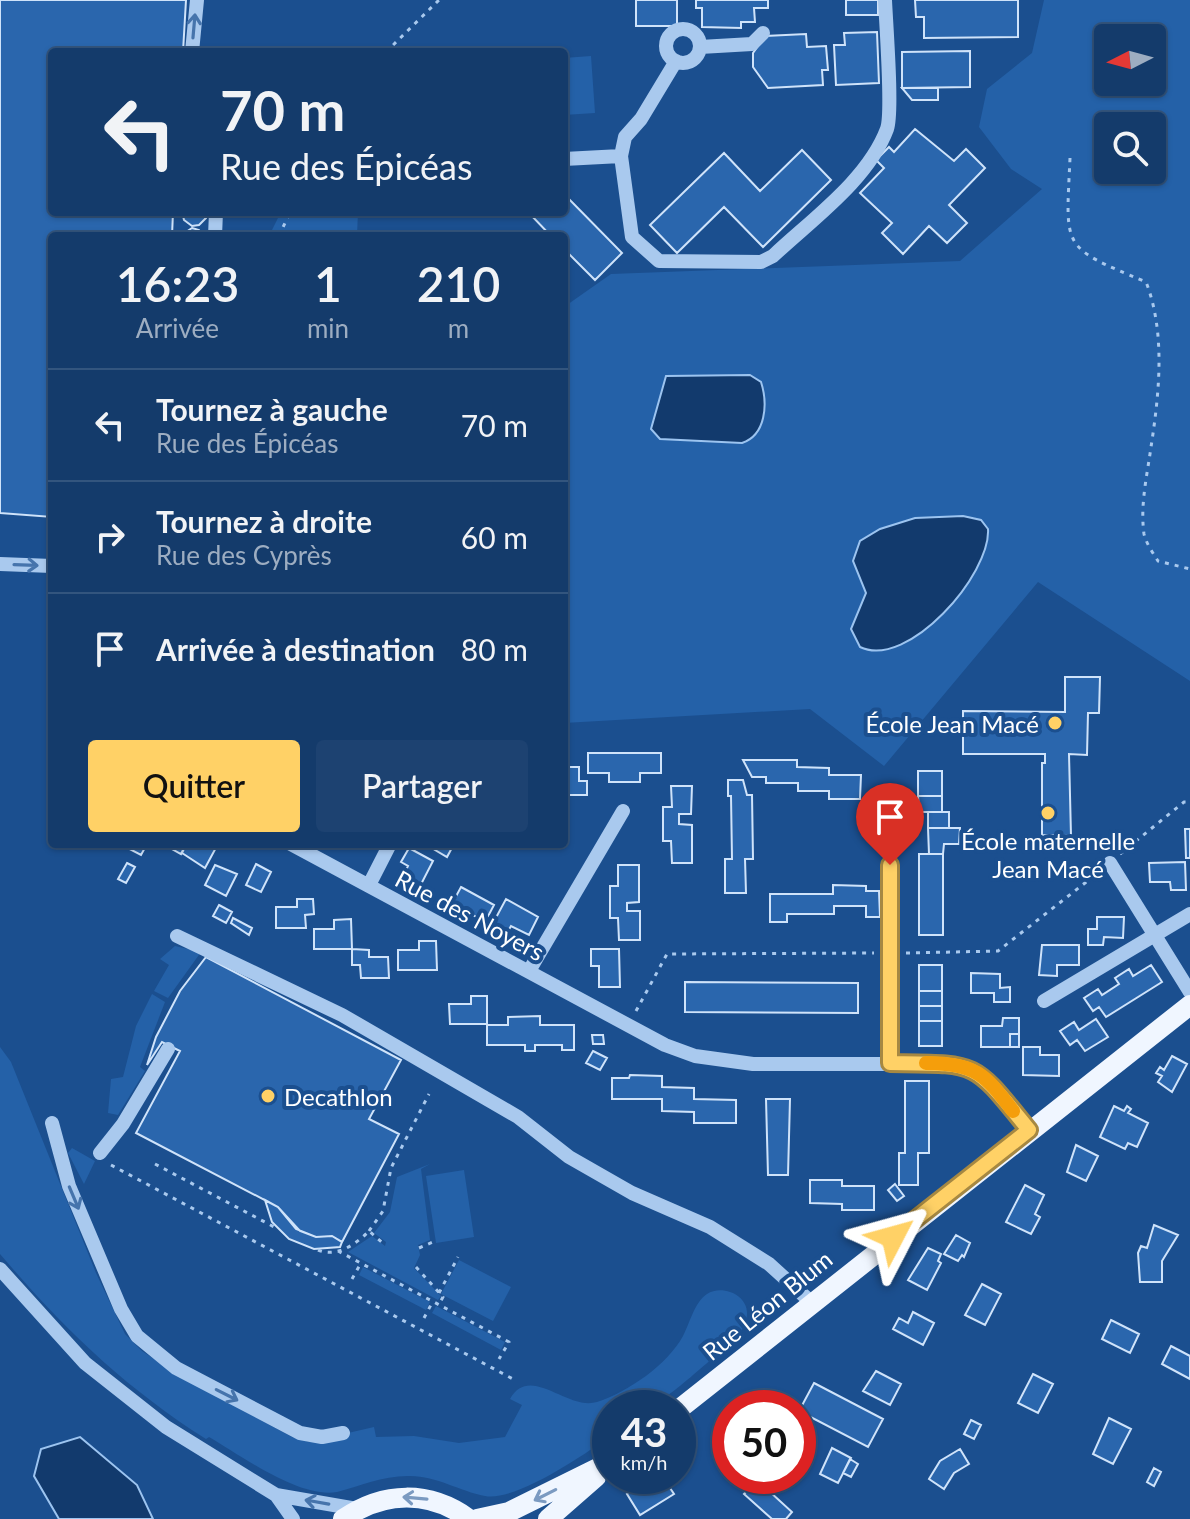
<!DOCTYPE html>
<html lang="fr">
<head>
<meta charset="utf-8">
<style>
  :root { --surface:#143b6b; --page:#1d4271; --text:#f1f3f6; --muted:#9dadc1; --line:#33557e; --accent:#ffd166 }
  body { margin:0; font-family:Lato,sans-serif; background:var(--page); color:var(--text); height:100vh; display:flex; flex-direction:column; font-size:30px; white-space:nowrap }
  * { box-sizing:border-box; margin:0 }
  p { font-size:26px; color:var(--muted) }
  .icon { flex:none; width:44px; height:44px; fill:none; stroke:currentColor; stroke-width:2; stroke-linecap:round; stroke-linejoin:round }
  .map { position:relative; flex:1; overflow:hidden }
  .panel { position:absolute; left:48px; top:232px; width:520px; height:616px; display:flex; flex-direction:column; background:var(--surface); border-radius:8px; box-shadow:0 2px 6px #0004,0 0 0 2px var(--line) }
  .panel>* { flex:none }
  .top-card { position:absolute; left:48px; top:48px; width:520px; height:168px; border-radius:8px; box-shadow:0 2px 6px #0004,0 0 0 2px var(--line); background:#143b6b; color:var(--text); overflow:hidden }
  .needle { width:52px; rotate:264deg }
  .buttons { position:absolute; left:1094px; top:24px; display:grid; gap:16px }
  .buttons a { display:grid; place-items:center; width:72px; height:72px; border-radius:8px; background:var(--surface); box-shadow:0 2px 6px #0004,0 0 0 2px var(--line); font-size:40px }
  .speed { position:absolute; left:592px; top:1390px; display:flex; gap:16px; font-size:40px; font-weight:700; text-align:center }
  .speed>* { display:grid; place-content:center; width:104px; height:104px; border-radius:50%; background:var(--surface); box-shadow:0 2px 6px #0004,0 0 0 2px var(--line); line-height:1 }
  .speed small { font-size:20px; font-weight:400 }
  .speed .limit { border:12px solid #d22; background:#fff; color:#111 }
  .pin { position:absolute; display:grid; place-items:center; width:68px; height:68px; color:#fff; margin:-82px -34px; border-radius:50% 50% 50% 0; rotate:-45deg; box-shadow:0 0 8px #0007 }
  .pin .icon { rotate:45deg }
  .me { position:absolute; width:88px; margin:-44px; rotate:51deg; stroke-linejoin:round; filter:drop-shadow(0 0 6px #0008) }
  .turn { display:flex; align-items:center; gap:28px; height:168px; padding:0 40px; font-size:36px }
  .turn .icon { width:104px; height:104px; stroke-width:2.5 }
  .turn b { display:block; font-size:56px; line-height:68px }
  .eta { display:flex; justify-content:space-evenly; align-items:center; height:136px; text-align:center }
  .eta b { font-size:48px; font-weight:600; line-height:56px }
  .primary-button { display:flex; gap:16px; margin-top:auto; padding:16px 40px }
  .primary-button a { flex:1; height:92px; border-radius:8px; background:var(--accent); color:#111; font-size:32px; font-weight:600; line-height:92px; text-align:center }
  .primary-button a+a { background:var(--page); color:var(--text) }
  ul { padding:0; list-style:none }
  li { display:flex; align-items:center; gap:24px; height:112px; padding:0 40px; border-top:2px solid var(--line) }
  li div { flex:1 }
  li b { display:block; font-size:30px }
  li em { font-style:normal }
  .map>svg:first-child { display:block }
  .green { fill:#2461a8; fill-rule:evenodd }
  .water { fill:#123a6d; stroke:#9cc4f0; stroke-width:2 }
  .building { fill:#2a66ad; stroke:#cfe3fa; stroke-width:2 }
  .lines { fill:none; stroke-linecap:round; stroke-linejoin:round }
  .path { stroke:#a9c9ee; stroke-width:3; stroke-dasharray:4 6; stroke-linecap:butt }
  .minor { stroke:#a9c9ee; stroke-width:14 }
  .major { stroke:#f0f6ff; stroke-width:20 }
  .oneway { stroke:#4674ac }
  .oneway2 { stroke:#7b9ac1 }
  .route-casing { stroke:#a68842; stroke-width:20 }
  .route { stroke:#ffd166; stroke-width:14 }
  .slow { stroke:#f59e0b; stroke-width:14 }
  .poi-dot { fill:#ffd166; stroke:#1b4f8f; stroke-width:3 }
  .labels { text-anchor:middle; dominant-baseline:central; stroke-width:8; stroke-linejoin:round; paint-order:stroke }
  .poi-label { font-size:24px; fill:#fff; stroke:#1b4f8f; text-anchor:end }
  .street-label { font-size:24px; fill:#fff; stroke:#1b4f8f }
</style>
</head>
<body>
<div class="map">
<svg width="1190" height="1519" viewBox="0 0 1190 1519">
  <rect width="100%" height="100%" fill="#1b4f8f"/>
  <path class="green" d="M1044,0H1190V681L1038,582L884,766L810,709L564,723V307L611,274L960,261L1042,189L1011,169L979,127L987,89L1032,53ZM1108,38H1152V82H1108ZM1108,126H1152V170H1108Z
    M591,56L595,113L564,115V58Z
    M281,212H358L357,236H269Z
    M175,946L201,952L168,998L154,991L169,965L160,959Z
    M152,994L165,1002L140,1067L145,1071L118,1115L108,1113L111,1079L123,1077L136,1026Z
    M0,1047L11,1062L96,1273L125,1334L142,1351L183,1378L292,1437L309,1442L374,1427L376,1437L414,1436L459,1443L505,1437L522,1405L510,1399C530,1363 567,1411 597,1402C628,1392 667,1365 683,1336C690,1323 694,1303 707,1294C722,1284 748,1295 747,1314C747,1325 740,1334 733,1340C717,1354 664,1403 647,1408C637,1411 621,1408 610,1408V1436C586,1454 515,1502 485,1496C459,1491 435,1475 408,1476C381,1476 361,1486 337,1492C300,1499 240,1455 209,1437L206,1439C124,1387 63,1328 0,1254Z
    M72,1148L95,1161L84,1184L68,1153Z
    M430,1164L421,1169L430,1240L418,1245L420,1255L414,1268L441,1296L438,1300L348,1252L372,1236L385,1246L386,1242L374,1233L390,1212L397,1177Z
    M464,1170L474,1237L436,1243L426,1176Z
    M459,1260L511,1287L493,1321L441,1294Z
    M363,1267L430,1302L426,1310L359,1275Z
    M436,1306L505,1342L501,1350L432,1313Z"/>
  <path class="water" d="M750,375L761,382C768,404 766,435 742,443L660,439L651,429L666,376Z
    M963,516L981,520L988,529C991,574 908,670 860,647L851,629L866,593L853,561L860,541L880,529L915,518Z
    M80,1437L137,1485L153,1519H59L34,1476L41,1449Z"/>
  <path class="building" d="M0,0H186L183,52H52V212H173L172,236H52V517L0,513Z
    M636,0H677V26H636Z
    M696,0H768V8H754L755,22H741V28L702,27V8H696Z
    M846,0H878V15H846Z
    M915,0H1018V37L924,38V17H916Z
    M877,32L879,83L836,85L834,45H845L844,33Z
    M806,34L807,47L826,46L828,70H822L823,85L768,88L753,67V53L765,36Z
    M970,51V87L902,88V52Z
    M902,88H938V100H912Z
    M915,129L954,161L966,149L985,168L949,205L967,223L947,243L929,226L903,254L882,233L892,223L860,193L884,168L876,160L889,147L894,152Z
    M802,150L831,180L763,247L724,207L677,253L650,225L724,153L760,191Z
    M564,194L622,253L595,280L564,249V236H551L528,212H564Z
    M182,212H206V218L199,225L192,226L184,220Z
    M192,228L199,230L203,236H180Z
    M1065,677H1100L1099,713H1088L1087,755L1069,754L1071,836L1042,835V763H1045V754H963V711L1065,712Z
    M588,753H661V773H640V782H609V773H588Z
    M743,760H797V767L829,768V775H861L860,799H829V791H798V783H766V777H752Z
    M564,767H579V781H587V795H564Z
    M918,771H942V796H918Z
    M728,780H743L747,795H752L753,859H745L746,893H725V859H732L731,796H728Z
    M671,786H692L691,814H679V824L692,825V863H672L671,841H663V807H672Z
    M918,796H942V812H919Z
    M928,812H949V828H928Z
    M928,828H960L959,844H944L943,854H929Z
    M1185,829H1190V858H1186Z
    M120,844H147L141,855Z
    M163,844H186L181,854Z
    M186,844L206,845L218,844L205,868L182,853Z
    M432,844H454L447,857L430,847Z
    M409,848L433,861L416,894L399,884L408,866L401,862Z
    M919,854H943V935H919Z
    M1185,862L1186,890H1171L1170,882H1150L1149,863Z
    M127,863L135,867L126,883L118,879Z
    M256,864L271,872L261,892L246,885Z
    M215,865L237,874L226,896L205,885Z
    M618,865H639V902L627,903V911H640V940H619L618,918H610V886H618Z
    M833,885L866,886V891H879L880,917H866V906H834V914H787V922H770V894H833Z
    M461,887L494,905L485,922L466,911L462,919L448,911Z
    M297,899H313L314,914L305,915L306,928H276V907H297Z
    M506,899L538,917L529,935L511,926L507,933L492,925Z
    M219,905L232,912L226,923L213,916Z
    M1097,917H1124L1123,938L1104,937L1103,945H1088V929H1097Z
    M233,918L252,928L249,935L231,923Z
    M351,919L352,949H314V929H334V920Z
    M419,941H436L437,970H398V950H419Z
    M1042,945H1079V965H1057V976L1039,975Z
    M352,949L369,950V957H388L389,978H361L360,965H352Z
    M591,949H619L620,987H599V966H591Z
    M206,957L401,1060L369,1119L399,1134L342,1242L332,1236L316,1237L300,1231L278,1207L136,1133L180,1051L162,1042L147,1065L156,1037L180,991Z
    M919,965H942V991H919Z
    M1151,965L1162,982L1106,1017L1099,1007L1093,1011L1084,998L1098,989L1102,995L1119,984L1115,978L1129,969L1133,976Z
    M971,973L1000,974V988L1010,987V1002H994V993H971Z
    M685,982L858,983V1013L685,1012Z
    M919,991H942V1006H919Z
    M471,996H487V1024H450L449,1004H471Z
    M919,1006H942V1021H919Z
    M540,1016V1025H574V1050H562V1045H535V1051H525V1045H487V1025H508V1017Z
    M1003,1018H1019V1034H1010V1047H981V1026H1002Z
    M1096,1019L1108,1037L1085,1051L1077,1040L1070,1045L1060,1031L1074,1022L1079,1030Z
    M919,1021H942V1046H919Z
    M1010,1034H1019V1047H1010Z
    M592,1035H603L604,1044H593Z
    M1023,1047H1040V1055H1059V1076L1023,1075Z
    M593,1051L607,1058L600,1070L586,1063Z
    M1172,1056L1187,1064L1172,1092L1158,1082L1162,1076L1156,1073L1160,1067L1164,1070Z
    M630,1075L662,1076V1087L694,1088V1099L736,1100V1123H694V1112L662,1111V1099H612V1078H629Z
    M905,1081H929V1153H918V1185H899V1153H905Z
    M766,1099H790L788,1175H768Z
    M1114,1106L1124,1111L1127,1106L1131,1109L1128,1113L1148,1123L1137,1147L1128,1143L1125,1149L1100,1137Z
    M1076,1145L1098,1156L1086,1181L1067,1172Z
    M810,1180H842V1186H874V1210H842V1204L810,1203Z
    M895,1184L904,1196L897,1201L888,1190Z
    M1025,1185L1044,1195L1035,1214L1040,1217L1031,1234L1006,1222Z
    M265,1200L278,1207L296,1229L316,1237L332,1236L342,1242L340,1247L314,1249L289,1239L272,1222Z
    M1154,1225L1178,1235L1162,1261V1282H1140L1138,1253L1141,1246L1147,1248Z
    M956,1235L970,1243L964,1257L962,1255L958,1261L944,1254Z
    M928,1248L941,1254L938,1261L941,1263L927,1290L908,1280Z
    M982,1284L1001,1294L985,1325L965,1315Z
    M913,1312L934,1323L923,1345L893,1329L899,1318L908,1323Z
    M1111,1320L1139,1334L1130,1353L1102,1339Z
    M1171,1346L1190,1356V1379L1162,1364Z
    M876,1371L901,1384L890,1405L863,1391Z
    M1033,1374L1053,1384L1038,1413L1018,1403Z
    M814,1383L883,1419L868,1447L799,1411Z
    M1109,1418L1131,1429L1113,1464L1093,1454Z
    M971,1420L981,1425L974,1439L964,1434Z
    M832,1448L851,1458L838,1483L820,1474Z
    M960,1449L969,1464L954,1473L944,1489L929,1479L940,1461Z
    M850,1459L858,1464L851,1477L843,1473Z
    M1154,1468L1161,1472L1154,1486L1147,1482Z
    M656,1476H662L674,1494L640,1515L627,1494Z
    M757,1480L792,1512L786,1519H772L744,1494Z"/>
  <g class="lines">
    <path class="path" d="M386,52L439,0
      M1070,158C1066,250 1060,246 1146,282C1166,333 1159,395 1151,447C1147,476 1140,505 1144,534C1146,543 1153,553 1158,561L1190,569
      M279,236L290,212
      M1120,854L1184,802H1190
      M906,953L998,951L1099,872
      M636,1011L667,954L874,953
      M155,1164L278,1229
      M111,1165L513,1379
      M369,1231L383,1211L391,1168L429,1094
      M419,1248L433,1242
      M318,1250C337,1258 356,1244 369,1231L385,1245
      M338,1251L509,1342L499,1359
      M416,1267L443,1297L439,1304
      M352,1279L361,1263
      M439,1293L458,1257
      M424,1318L433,1301"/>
    <path class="minor" d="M666 46a17 17 0 1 1 34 0a17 17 0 1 1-34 0Z
      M700,47L752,44L763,33
      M192,52L197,0
      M676,61L641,119L625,137L621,156L632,237L659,261L761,262L773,256C811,220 868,180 887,129C893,112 886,24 885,0
      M564,159L621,156
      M215,236L216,212
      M0,564L52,566
      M291,844L665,1045L695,1056L753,1064H957L988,1079L1029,1130
      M1110,863L1190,992
      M369,885L390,844
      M177,936L342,1015L518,1117L569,1157L632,1193L710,1227L769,1264L811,1302
      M529,971L623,811
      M1044,1001L1190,914
      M890,1063V865
      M52,1123L69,1186L121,1309L137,1336L176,1368L300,1433L322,1437L343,1433
      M100,1153L123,1124L168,1049
      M0,1269L85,1363L166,1427L276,1495L357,1509
      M276,1495L293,1519"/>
    <path class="major" d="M678,1410L1190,1005
      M343,1519C384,1491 429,1490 469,1519
      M477,1519L509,1512L610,1462
      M548,1519L596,1477"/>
  </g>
  <defs><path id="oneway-shaft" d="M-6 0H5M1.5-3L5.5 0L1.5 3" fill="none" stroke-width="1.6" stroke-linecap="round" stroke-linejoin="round" transform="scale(2)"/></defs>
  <g class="oneway">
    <use href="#oneway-shaft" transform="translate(194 26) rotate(-85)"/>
    <use href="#oneway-shaft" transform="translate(26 565) rotate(2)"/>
    <use href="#oneway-shaft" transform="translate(74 1198) rotate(67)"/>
    <use href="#oneway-shaft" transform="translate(227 1395) rotate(27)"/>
    <use href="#oneway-shaft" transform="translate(317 1502) rotate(-170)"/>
  </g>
  <g class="oneway2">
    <use href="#oneway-shaft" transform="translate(545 1495) rotate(153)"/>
    <use href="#oneway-shaft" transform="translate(415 1498) rotate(-175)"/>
  </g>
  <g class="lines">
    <defs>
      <path id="route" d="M890,865V1063C980,1064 972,1060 1029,1130L893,1237"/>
    </defs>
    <use href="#route" class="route-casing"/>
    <use href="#route" class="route"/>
    <path class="slow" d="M926,1063C976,1064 984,1073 1013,1111"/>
  </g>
  <g class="poi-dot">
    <circle cx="1055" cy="723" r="8"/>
    <circle cx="1048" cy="813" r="8"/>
    <circle cx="268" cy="1096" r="8"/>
  </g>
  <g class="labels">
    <g class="poi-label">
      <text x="1039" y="723">École Jean Macé</text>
      <text x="1048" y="840" text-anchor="middle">École maternelle<tspan x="1048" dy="28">Jean Macé</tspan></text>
      <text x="284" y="1096" text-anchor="start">Decathlon</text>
    </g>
    <g class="street-label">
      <text transform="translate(470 915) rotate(28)">Rue des Noyers</text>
      <text transform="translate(767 1305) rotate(-39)">Rue Léon Blum</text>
    </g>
  </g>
</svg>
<div class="buttons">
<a><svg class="needle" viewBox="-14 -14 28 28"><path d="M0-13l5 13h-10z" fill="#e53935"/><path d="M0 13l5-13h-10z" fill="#9dadc1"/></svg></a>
<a><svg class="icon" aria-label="search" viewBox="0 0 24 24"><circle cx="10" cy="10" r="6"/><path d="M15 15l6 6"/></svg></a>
</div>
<div class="speed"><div>43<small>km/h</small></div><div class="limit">50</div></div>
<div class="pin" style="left:890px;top:865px;background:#d93025"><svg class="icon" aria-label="arrive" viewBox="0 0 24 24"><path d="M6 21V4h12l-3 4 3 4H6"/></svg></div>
<svg class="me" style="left:893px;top:1237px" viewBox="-20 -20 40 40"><path d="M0-17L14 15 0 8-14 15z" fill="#ffd166" stroke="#fff" stroke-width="4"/></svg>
<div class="top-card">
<div class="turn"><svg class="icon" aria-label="left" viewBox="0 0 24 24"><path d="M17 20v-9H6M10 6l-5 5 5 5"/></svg><div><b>70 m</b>Rue des Épicéas</div></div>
</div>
<section class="panel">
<div class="eta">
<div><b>16:23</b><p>Arrivée</p></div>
<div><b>1</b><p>min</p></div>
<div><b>210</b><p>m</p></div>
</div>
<ul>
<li><svg class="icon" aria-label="left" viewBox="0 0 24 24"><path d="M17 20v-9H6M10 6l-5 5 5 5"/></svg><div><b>Tournez à gauche</b><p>Rue des Épicéas</p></div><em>70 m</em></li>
<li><svg class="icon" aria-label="right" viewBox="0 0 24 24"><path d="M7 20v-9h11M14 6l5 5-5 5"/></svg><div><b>Tournez à droite</b><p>Rue des Cyprès</p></div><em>60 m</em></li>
<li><svg class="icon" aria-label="arrive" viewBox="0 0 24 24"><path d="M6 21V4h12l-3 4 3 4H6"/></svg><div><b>Arrivée à destination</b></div><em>80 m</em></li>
</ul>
<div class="primary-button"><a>Quitter</a><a>Partager</a></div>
</section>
</div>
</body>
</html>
